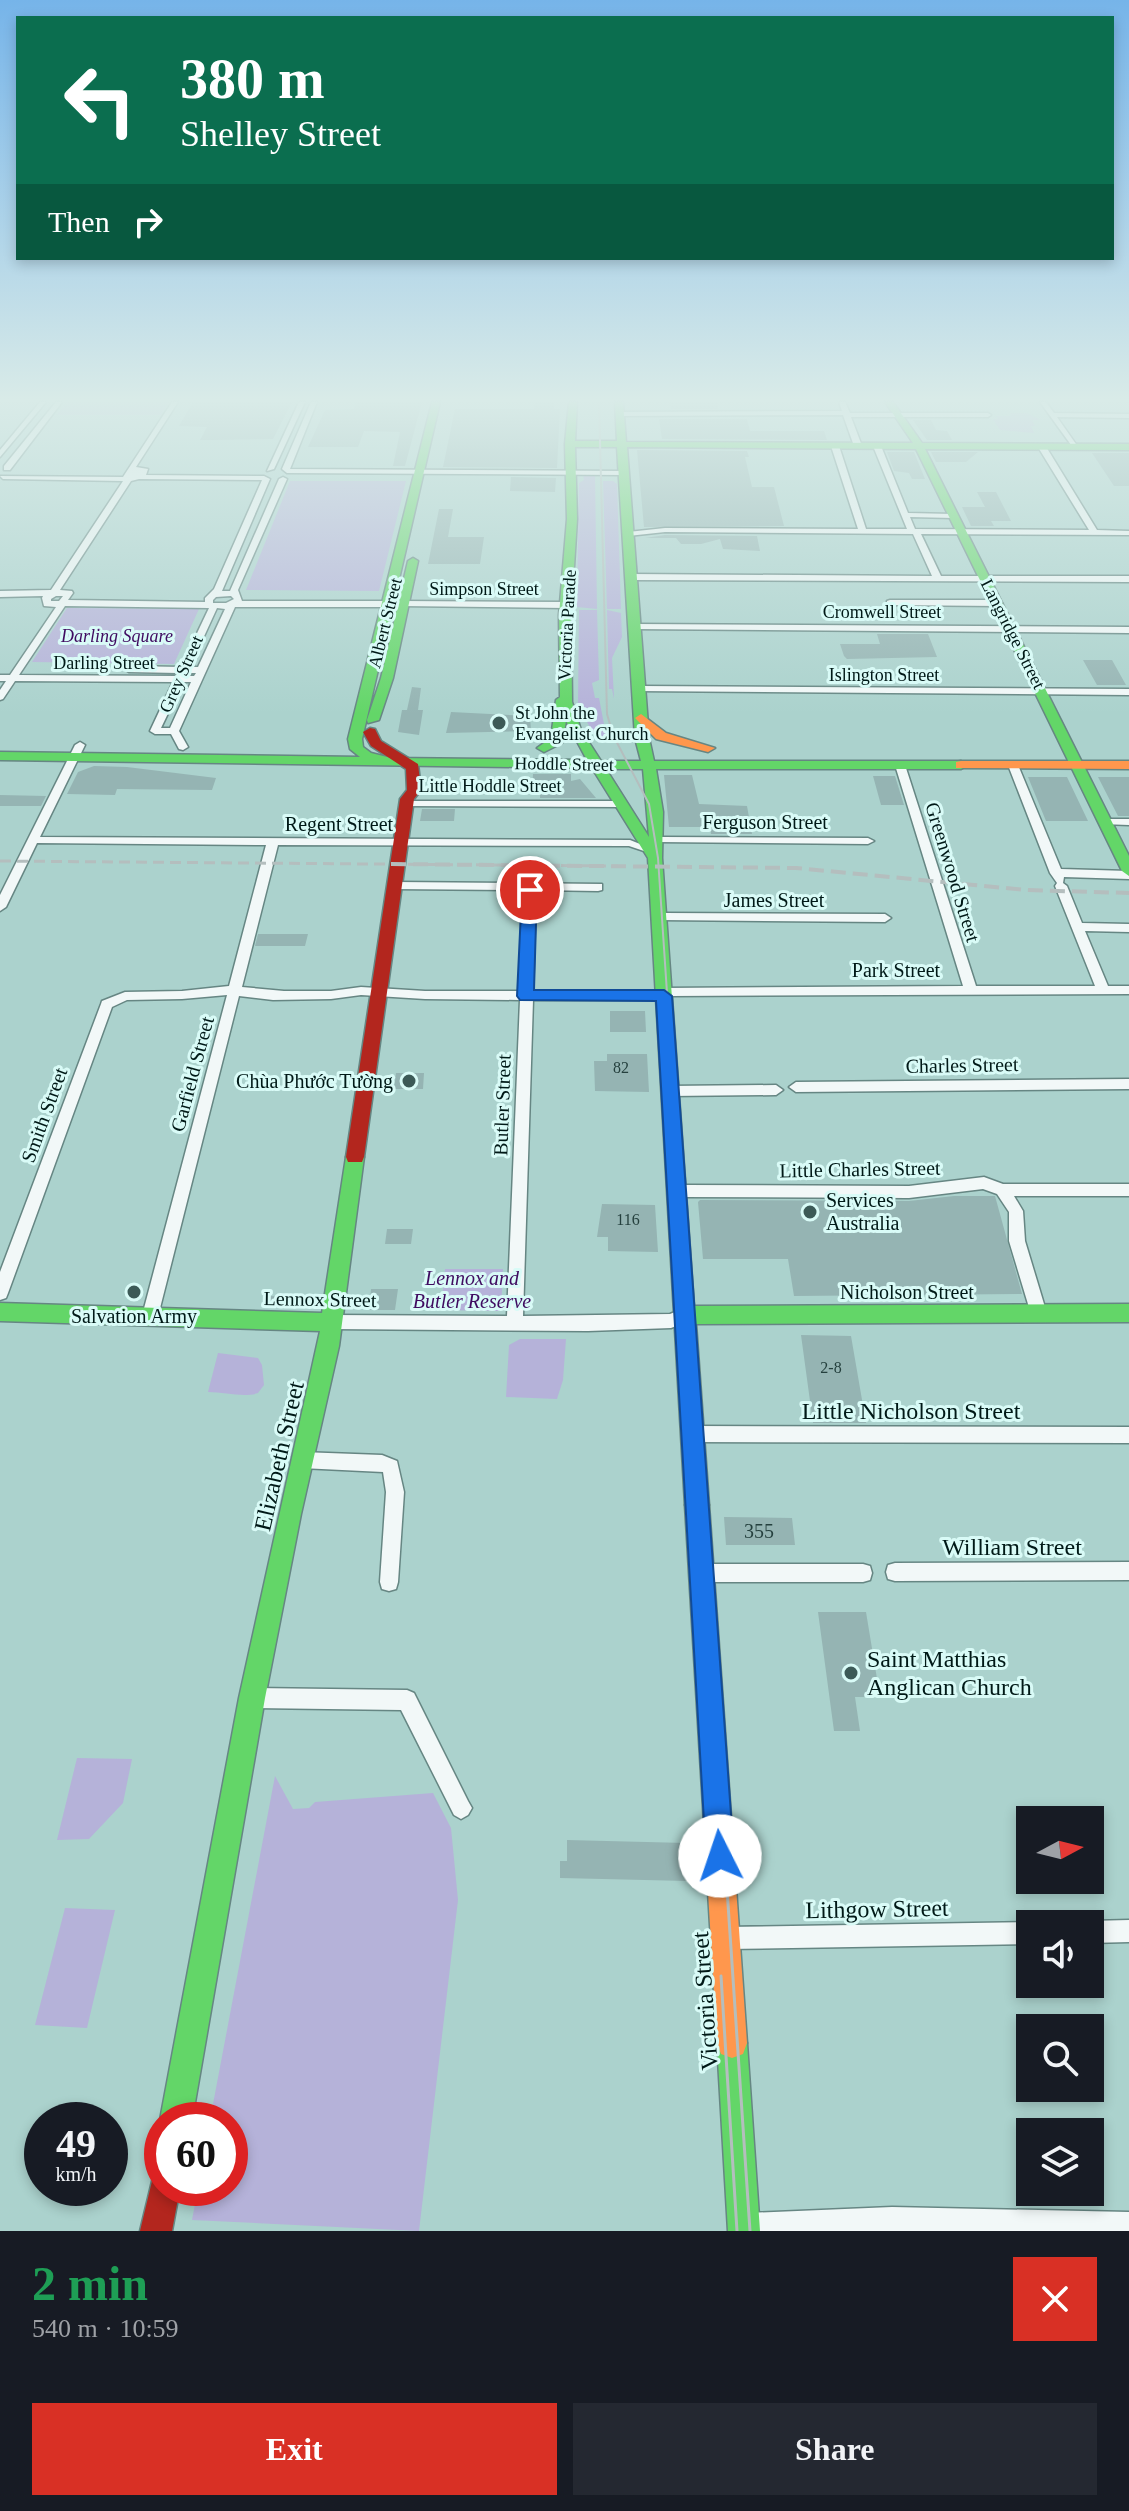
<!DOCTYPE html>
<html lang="en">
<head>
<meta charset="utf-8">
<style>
  :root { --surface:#171b24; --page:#242831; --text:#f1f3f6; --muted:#9ea1a6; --accent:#d93025 }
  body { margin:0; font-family:"Times New Roman",serif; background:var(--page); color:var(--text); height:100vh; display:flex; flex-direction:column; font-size:30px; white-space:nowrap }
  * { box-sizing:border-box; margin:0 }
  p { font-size:26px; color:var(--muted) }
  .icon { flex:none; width:44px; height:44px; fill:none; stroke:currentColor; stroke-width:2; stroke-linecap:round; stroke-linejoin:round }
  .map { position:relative; height:2231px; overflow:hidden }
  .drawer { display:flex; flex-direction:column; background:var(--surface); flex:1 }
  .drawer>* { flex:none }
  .top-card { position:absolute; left:16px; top:16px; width:1098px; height:244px; border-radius:0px; box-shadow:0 4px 12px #0003; background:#0b6e4f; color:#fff; overflow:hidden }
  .needle { width:52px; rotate:83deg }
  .tools { position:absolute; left:1016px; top:1806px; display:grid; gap:16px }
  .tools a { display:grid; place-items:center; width:88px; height:88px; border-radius:0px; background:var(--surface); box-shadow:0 4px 12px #0003; font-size:40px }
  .speed { position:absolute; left:24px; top:2102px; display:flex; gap:16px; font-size:40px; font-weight:700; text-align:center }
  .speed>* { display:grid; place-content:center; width:104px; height:104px; border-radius:50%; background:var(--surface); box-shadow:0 4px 12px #0003; line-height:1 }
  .speed small { font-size:20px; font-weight:400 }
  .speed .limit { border:12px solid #d22; background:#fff; color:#111 }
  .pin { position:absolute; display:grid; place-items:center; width:68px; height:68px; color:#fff; margin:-34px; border:4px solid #fff; border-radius:50%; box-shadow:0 2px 8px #0007 }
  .me { position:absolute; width:88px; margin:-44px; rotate:356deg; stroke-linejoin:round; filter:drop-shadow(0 0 6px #0008) }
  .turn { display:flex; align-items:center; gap:28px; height:168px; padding:0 32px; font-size:36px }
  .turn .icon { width:104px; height:104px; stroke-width:2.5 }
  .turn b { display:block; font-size:56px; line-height:68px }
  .then { display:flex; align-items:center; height:76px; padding:0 32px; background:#0003; gap:16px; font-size:30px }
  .round { display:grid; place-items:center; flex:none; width:84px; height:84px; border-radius:0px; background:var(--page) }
  .overview { display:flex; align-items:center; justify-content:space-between; height:136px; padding:0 32px }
  h1 { font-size:48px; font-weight:700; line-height:60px; color:#1e9e55 }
  .primary-button { display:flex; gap:16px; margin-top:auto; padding:16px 32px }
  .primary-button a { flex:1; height:92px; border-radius:0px; background:var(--accent); color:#fff; font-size:32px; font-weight:700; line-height:92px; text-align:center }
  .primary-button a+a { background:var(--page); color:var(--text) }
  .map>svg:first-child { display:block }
  .green { fill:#b5b2d9 }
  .building { fill:#95b4b3 }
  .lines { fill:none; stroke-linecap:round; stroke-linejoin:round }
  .street-casing { stroke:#668683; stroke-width:3 }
  .fast-casing { stroke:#668683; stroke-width:3 }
  .slow-casing { stroke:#668683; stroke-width:3 }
  .jam-casing { stroke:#668683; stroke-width:3 }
  .street { fill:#f2f8f8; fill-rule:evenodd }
  .fast { fill:#63d668; fill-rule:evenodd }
  .slow { fill:#ff974d; fill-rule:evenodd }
  .jam { fill:#b3261e; fill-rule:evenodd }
  .tram-far1 { stroke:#b4bebe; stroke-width:2 }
  .tram { stroke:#b4bebe; stroke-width:3 }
  .rail-far1 { stroke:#b4bebe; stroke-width:3; stroke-dasharray:11 6; stroke-linecap:butt }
  .rail { stroke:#b4bebe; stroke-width:4; stroke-dasharray:15 7; stroke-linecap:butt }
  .route { fill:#1a73e8; stroke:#114b97; stroke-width:2 }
  .poi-dot { fill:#3c5a57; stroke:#d9fbf7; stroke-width:3 }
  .labels { text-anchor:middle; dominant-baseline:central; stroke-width:6; stroke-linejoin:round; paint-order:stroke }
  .number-label { font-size:16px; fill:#25403e }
  .far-street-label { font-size:18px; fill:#001917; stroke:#d9fbf7 }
  .far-park-label { font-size:18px; font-style:italic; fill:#3f0b60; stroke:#d9fbf7 }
  .far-poi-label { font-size:18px; fill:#001917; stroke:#d9fbf7; text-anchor:start }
  .street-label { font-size:20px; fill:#001917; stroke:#d9fbf7 }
  .poi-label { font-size:20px; fill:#001917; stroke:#d9fbf7; text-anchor:end }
  .park-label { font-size:20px; font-style:italic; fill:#3f0b60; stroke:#d9fbf7 }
  .near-number-label { font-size:20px; fill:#25403e }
  .near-street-label { font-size:24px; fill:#001917; stroke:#d9fbf7 }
  .near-poi-label { font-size:24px; fill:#001917; stroke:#d9fbf7; text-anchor:start }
</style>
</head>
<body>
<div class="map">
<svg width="1129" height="2231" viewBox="0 0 1129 2231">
  <rect width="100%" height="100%" fill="#abd2cd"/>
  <path class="green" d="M67,402H169L161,415H57Z
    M1010,413H1027L1041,420H1032L1035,426H1031L1034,433L1000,430L993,419H998L996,416H1011Z
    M583,474H595L597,609L577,607L579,483L584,480Z
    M290,481H406L379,591L246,590Z
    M603,481H613L617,484L621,609H607Z
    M67,608L199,609L174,664L32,662Z
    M579,610H597L599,680L592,683L595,698H599L607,740L595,736L578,706Z
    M607,610L621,613L622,637L612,658L614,699L612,689H609Z
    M445,1269H503L501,1311L441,1310Z
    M520,1339H566L563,1380L557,1399L506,1397L509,1345Z
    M218,1353L258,1358L262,1365L264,1385L258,1393C244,1398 225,1392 208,1392Z
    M77,1758L132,1759L123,1803L89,1839L57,1840Z
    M275,1776L293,1809L309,1808L315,1802L433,1793L451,1828L458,1900L419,2231L192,2220L198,2188H230V2120H210Z
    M65,1908L115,1910L87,2028L35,2025Z"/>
  <path class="building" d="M193,402H292L273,439L213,440H200L207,427L179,426Z
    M356,402H422L405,466H393L400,432L364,431L358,447H308L325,410L354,409Z
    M535,402H554V409H560L557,468L443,467L455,409H534Z
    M670,402H717L718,409H671Z
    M659,419H747L750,431H824L827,440L662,439Z
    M913,420H931L936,430L947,431L952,440H927Z
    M637,450L747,451L749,457H745L752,487H774L784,526L644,527Z
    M887,452H914L925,479H912L909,473L894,471Z
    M931,452H978L966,462H936Z
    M1092,453H1129V486H1114Z
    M511,477L556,478L555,492L510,491Z
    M977,492H996L1011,521H991L994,526H971L962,507H985Z
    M439,509H453L448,537H484L480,564H428Z
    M665,535L757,536L760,551L723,549L720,539L701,544H681L676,538H645Z
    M877,634H928L937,657L847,659L844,656L840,644H880Z
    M1083,660H1112L1126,685H1097Z
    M412,687L421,688L418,710H423L419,735L398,732L402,710H407Z
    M451,712L530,716L531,731L446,733Z
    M94,766L127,767L216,778L212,790L117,789L115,795L67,794L78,772Z
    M533,774H571V781L580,779L596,798H540V793H532Z
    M664,775H692L699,804L747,806L752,834H711L710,827H669Z
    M873,776H895L904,805H881Z
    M1028,777H1067L1088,821H1046Z
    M1098,777H1129V816H1118Z
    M0,795L46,796L41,806H0Z
    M422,809H455L454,821H420Z
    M258,934H308L305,946H255Z
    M610,1011H645L646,1032H610Z
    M607,1054H647L649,1092L595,1091L594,1061H607Z
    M396,1073H424L423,1089H394Z
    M954,1196H995L1022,1294L794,1296L788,1259H703L698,1202L700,1200L909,1201Z
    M602,1204L655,1205L658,1252L608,1251V1237H597Z
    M387,1229H413L411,1244H385Z
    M371,1289H398L395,1310H369Z
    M265,1296L321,1297L306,1308L262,1307Z
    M801,1335L851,1336L866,1423H813Z
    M724,1517L792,1518L795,1545H726Z
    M818,1612H866L880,1697H855L860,1731H834Z
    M567,1840L686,1843L687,1881L560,1878V1861H567Z"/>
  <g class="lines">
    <defs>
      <path id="street" d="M40,402H46L0,457V450Z
        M56,402H62L10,470H4V466Z
        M172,402H178L136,467L148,469L146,475L264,476L270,479L222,591H230L279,479L283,477L287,479L238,590L242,601H388L392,604L388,607H235L179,731L188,747L183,750L179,749L171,734H155L150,731L173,682L15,681L3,699L0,700V690L6,681H0V675H10L56,607L44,606L42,598L43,596L0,597V591L51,590L123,481L3,479L0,476L123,477ZM139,479L262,480L214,589L205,598V602L68,600L73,593L72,591L60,590L131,481ZM56,596H63L59,601H51V599ZM231,596L234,599L226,603H213V600L216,597ZM65,606L209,608L181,667L129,666L124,669L129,672L178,673L176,676L19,675ZM217,608L225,609L198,667H190ZM187,673H196L194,676H186ZM183,682H191L170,728H161Z
        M299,402H305L274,469L267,471Z
        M311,402H317L290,469L624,471L628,473L624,475L287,473L282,469Z
        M839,402H845L850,413H988L991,415L988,417H851L862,446L858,448L854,446L843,415L619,416L616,414L619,412L842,411Z
        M1040,402H1046L1054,413L1129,414V418L1057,417L1078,447L1074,449Z
        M835,444L839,446L866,529H907L873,446L877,444L881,446L908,513L953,514L957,516L953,518L910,517L915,529L1089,530L1038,447L1045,445L1097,530L1129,531V535L921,534L941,576H1129V582L631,580L627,577L631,574L932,576L913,534L665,532L628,536L624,534L628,532L665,528L858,529L831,446Z
        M890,600H998L1002,603L998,606L887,605V601Z
        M403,601L566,602L570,605L566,608L400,606L399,604Z
        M635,624L1129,627V633L632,629L630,627Z
        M640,686L1129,689V695L637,691V687Z
        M80,742L85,745L40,837L630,840L650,848L644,851L629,846L278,845L242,987L284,991H331L361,987L425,991H520L524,890L392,889V883L396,882L602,884V890L598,891L536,890L533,991L658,992L664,988L963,986L895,765L900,762L905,765L976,986H1095L1055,886L1057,883L1050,873L1008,765L1013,762L1018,765L1061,869L1129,871V879L1064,877L1063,883L1067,886L1082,923L1129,924V932L1085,931L1108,986H1129V994L670,996L664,1000H533L523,1316L670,1314L685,1308L691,1310L693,1315L691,1320L671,1328L588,1331L332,1329L326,1327L324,1322L326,1317L332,1315L507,1316L520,1000L425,999L361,995L331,999L273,1000L239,996L158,1316L156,1321L150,1323L144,1321L142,1316L227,995L182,999L127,1000L112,1007L8,1293L6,1298L0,1300V1272L101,1004L102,1001L125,992L182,991L229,986L266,845L37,843L6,907L0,911V895L75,745Z
        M407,801H622L627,804L622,807L403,806V802Z
        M1105,819H1129V825L1101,824L1099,822Z
        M662,837L868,838L874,841L868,844L658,842V838Z
        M664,913L885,914L891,918L885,922L660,920L658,917Z
        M1129,1079V1089L796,1092L789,1087L796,1082Z
        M776,1085L783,1090L776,1095L669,1096L662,1091L669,1086Z
        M984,1177L1003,1184H1129V1196H1014L1023,1211L1025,1241L1047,1314L1045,1319L1039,1321L1033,1319L1031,1314L1009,1241V1212L997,1194L983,1189L909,1198L685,1197L680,1195L678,1191L680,1187L685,1185L909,1186Z
        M693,1426L1129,1427V1443L693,1442L687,1440L684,1434L687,1428Z
        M301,1452L382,1455L397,1461L404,1492L398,1582L396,1589L389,1591L382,1589L380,1582L386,1492L383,1472L301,1468L295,1466L292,1460L295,1454Z
        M1129,1562V1580L895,1581L888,1579L886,1572L888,1565L895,1563Z
        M701,1564H863L870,1566L872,1573L870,1580L863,1582H701L694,1580L692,1573L694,1566Z
        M252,1688L407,1690L414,1693L468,1801L472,1808L468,1815L461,1819L454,1815L401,1710L252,1708L245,1705L242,1698L245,1691Z
        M1129,1920V1942L1090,1943V1924H1082L1090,1921Z
        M1030,1922L1035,1924H1030V1944L726,1949L718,1946L715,1938L718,1930L726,1927Z
        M892,2207L1129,2212V2231H737L735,2226L739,2217L748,2213Z"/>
      <path id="fast" d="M432,402H440L362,739L363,747L371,753L391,758L587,760L566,721L562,743L544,752L537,748L551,738L556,700L560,697L559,615L567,519L565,444L569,402H577L575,441H617L615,402H623L626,442L913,443L885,402H893L922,443L1129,444V450L925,449L1129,856V876L1122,871L916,449L627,447L649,738L654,761H961L968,765L961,769H656L663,812L662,858L694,1306L1129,1304V1322L696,1324L709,1505L705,1513L697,1516L689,1513L685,1505L648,858L592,768L0,760V752L360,757L350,749L348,739ZM575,447H617L635,738L641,761H601L581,730L572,702L571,615L577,519ZM606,769H643L649,837Z
        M413,558L418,561L393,678L379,720L368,723L367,720L381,678L408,561Z
        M355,1150L362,1152L364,1157L339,1346L301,1514L265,1698L192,2120H162V2124L160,2120L239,1698L320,1331L0,1321V1303L322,1313L346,1157L348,1152Z
        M732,2028L743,2032L747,2043L760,2231H728L717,2043L721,2032Z"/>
      <path id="slow" d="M641,714L666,733L715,748L708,752L656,739L635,718Z
        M961,761H1129V769L956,768V762Z
        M697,1494L705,1497L709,1505L747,2043L743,2054L732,2058L721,2054L717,2043L685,1505L689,1497Z"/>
      <path id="jam" d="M370,728L375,729L381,741L418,764L421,790L414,799L364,1157L362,1162H348L346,1157L400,799L407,790L406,769L371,746L363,732Z
        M162,2173V2188H180L172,2231H140L153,2177Z"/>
    </defs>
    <use href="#street" class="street-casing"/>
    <use href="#fast" class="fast-casing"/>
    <use href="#slow" class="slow-casing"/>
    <use href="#jam" class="jam-casing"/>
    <use href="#street" class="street"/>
    <use href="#fast" class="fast"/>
    <use href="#slow" class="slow"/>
    <use href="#jam" class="jam"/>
    <path class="tram-far1" d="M599,402L607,714L613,735L649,804L658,858L711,1653"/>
    <path class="tram" d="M711,1651L750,2231
      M721,1976L737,2231"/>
    <path class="rail-far1" d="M0,861L618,866"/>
    <path class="rail" d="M391,864L796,868L1026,890L1129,893"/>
  </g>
  <linearGradient id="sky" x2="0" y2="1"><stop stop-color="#76b4e9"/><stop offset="0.56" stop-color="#d9ebe8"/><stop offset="1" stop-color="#d9ebe8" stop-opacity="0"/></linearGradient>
  <rect width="1129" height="714" fill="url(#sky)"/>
  <path class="route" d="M530,886L537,890L534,990H664L672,996L734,1856L730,1866L720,1870L710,1866L706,1856L656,1001L520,1000L517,996L522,890Z"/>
  <g class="poi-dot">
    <circle cx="499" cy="723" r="8"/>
    <circle cx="409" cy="1081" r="8"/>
    <circle cx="810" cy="1212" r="8"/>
    <circle cx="134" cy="1292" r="8"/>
    <circle cx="851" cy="1673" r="8"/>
  </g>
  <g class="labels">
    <g class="number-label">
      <text x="621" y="1067">82</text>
      <text x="628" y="1219">116</text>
      <text x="831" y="1367">2-8</text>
    </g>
    <g class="far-street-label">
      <text x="484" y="589">Simpson Street</text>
      <text x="882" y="612">Cromwell Street</text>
      <text transform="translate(385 623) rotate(-76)">Albert Street</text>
      <text transform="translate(567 625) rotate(-87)">Victoria Parade</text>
      <text transform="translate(1013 634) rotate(63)">Langridge Street</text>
      <text x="104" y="663">Darling Street</text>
      <text transform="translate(181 674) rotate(-66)">Grey Street</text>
      <text x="884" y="675">Islington Street</text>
      <text transform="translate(564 764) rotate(1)">Hoddle Street</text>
      <text x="490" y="786">Little Hoddle Street</text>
    </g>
    <g class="far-park-label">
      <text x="117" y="636">Darling Square</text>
    </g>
    <g class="far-poi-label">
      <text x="515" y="713">St John the<tspan x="515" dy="21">Evangelist Church</tspan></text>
    </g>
    <g class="street-label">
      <text x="765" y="822">Ferguson Street</text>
      <text x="339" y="824">Regent Street</text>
      <text transform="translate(953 872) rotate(73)">Greenwood Street</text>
      <text x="774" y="900">James Street</text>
      <text x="896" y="970">Park Street</text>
      <text transform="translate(962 1065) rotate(-1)">Charles Street</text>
      <text transform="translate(192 1074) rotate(-75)">Garfield Street</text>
      <text transform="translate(502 1105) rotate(-88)">Butler Street</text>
      <text transform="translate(44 1115) rotate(-70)">Smith Street</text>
      <text transform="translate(860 1169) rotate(-1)">Little Charles Street</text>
      <text x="907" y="1292">Nicholson Street</text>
      <text transform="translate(320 1299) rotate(1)">Lennox Street</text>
    </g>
    <g class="poi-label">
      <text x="393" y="1081">Chùa Phước Tường</text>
      <text x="826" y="1200" text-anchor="start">Services<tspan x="826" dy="23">Australia</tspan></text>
      <text x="134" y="1316" text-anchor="middle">Salvation Army</text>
    </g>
    <g class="park-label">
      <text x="472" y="1278">Lennox and<tspan x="472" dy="23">Butler Reserve</tspan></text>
    </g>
    <g class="near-number-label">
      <text x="759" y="1531">355</text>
    </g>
    <g class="near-street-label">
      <text x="911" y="1411">Little Nicholson Street</text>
      <text transform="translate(279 1456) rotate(-77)">Elizabeth Street</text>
      <text x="1012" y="1547">William Street</text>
      <text transform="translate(877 1909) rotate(-1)">Lithgow Street</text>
      <text transform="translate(705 2001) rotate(-94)">Victoria Street</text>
    </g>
    <g class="near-poi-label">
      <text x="867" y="1659">Saint Matthias<tspan x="867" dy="28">Anglican Church</tspan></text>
    </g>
  </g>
</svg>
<div class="tools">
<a><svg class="needle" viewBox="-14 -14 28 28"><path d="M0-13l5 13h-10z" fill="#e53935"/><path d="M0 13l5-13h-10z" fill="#9ea1a6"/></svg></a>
<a><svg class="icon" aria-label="sound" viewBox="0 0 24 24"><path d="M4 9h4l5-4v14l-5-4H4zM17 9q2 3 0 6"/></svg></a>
<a><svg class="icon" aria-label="search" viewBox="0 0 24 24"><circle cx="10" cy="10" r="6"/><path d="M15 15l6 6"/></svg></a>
<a><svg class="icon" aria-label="layers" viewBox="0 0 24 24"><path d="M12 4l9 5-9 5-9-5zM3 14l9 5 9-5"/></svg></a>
</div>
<div class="speed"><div>49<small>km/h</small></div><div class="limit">60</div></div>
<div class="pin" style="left:530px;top:890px;background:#d93025"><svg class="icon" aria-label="arrive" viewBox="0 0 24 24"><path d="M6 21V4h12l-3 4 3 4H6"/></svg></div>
<svg class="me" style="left:720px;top:1856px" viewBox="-20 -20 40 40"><circle r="19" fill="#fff"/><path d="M0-13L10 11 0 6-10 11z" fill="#1a73e8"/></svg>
<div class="top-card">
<div class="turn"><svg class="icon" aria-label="left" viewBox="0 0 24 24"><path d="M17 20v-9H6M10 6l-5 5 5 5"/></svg><div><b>380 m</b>Shelley Street</div></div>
<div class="then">Then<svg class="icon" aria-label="right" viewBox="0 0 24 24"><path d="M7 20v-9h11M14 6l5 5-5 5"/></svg></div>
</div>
</div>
<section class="drawer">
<div class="overview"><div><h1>2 min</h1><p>540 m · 10:59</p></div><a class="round" style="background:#d93025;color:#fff"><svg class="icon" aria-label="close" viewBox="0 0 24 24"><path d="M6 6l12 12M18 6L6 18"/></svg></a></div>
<div class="primary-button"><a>Exit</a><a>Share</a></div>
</section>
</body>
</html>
